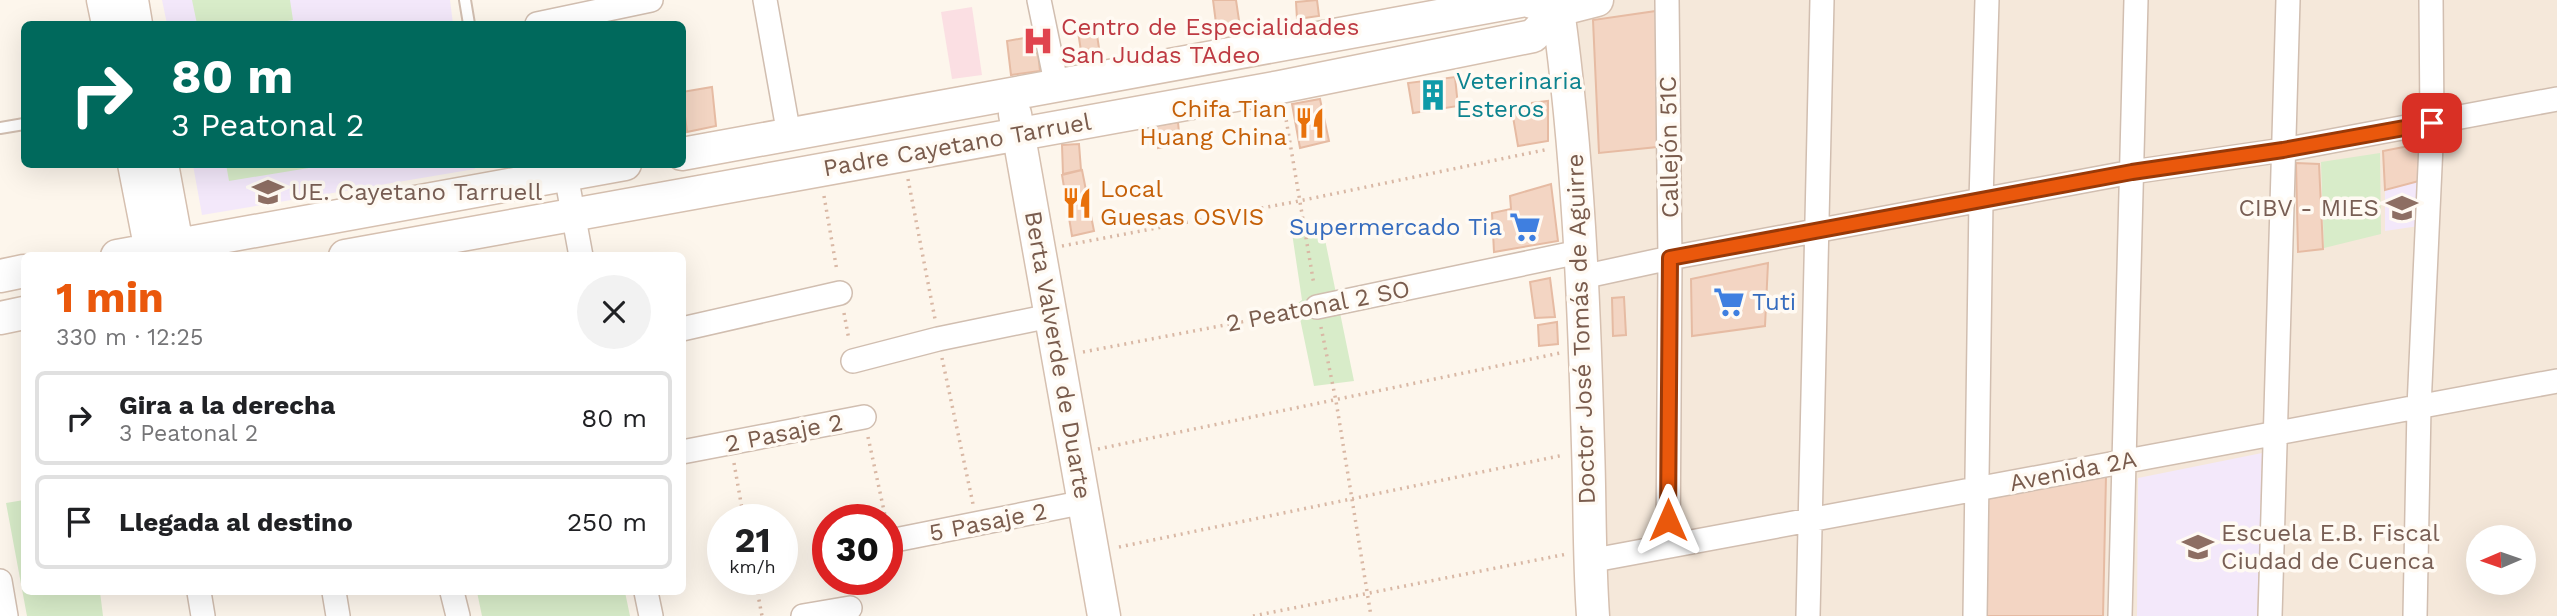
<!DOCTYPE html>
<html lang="es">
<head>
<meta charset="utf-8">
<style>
  :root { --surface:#fff; --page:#f2f2f2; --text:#202124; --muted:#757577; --line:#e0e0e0; --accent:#ea580c }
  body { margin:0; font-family:"Work Sans",sans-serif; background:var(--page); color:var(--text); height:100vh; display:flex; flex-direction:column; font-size:26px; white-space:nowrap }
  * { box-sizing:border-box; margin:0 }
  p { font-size:23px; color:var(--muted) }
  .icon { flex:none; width:38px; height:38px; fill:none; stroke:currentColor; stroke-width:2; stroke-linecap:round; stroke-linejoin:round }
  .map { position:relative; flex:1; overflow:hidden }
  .details { position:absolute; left:21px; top:252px; width:665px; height:343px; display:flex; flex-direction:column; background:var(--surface); border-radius:10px; box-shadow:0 7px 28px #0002 }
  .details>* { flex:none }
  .hud { position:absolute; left:21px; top:21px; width:665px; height:147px; border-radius:10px; box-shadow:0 7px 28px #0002; background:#00695c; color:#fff; overflow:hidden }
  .needle { width:46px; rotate:268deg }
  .buttons { position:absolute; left:2466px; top:525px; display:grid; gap:14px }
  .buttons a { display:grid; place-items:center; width:70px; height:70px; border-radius:50%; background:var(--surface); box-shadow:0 7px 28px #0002; font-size:35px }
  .speed { position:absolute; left:707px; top:504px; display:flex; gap:14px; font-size:35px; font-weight:700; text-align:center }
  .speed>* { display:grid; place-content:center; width:91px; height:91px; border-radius:50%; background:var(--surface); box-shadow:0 7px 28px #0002; line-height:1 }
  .speed small { font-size:18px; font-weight:400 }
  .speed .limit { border:10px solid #d22; background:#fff; color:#111 }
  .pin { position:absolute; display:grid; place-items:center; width:60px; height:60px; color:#fff; margin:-30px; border-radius:14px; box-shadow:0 4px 10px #0006 }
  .me { position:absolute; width:77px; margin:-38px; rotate:0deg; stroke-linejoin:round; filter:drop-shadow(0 0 5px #0008) }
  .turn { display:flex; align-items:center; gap:24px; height:147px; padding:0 35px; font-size:32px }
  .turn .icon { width:91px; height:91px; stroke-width:2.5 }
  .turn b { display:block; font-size:49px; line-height:60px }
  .round { display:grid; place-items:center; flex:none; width:74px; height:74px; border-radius:37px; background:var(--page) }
  .headline { display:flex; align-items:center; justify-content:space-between; height:119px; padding:0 35px }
  h1 { font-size:42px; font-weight:700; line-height:52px; color:var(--accent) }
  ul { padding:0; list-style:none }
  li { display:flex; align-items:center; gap:21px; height:94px; margin:0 14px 10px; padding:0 21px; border:4px solid var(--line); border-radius:10px }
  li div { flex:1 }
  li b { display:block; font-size:26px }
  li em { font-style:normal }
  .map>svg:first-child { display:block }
  .residential { fill:#f5e8da; fill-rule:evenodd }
  .education { fill:#f3e8fa }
  .medical { fill:#fbdfe3 }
  .green { fill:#d8ecc9 }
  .building { fill:#f3d5c3; stroke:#e6bba3; stroke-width:2 }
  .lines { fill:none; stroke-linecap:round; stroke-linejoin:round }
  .lane-casing { stroke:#d1beb0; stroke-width:14 }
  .street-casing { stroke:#d1beb0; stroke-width:26 }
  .secondary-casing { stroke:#d6c0b0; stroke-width:35 }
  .path { stroke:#d9b8a5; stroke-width:3.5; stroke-dasharray:2 5; stroke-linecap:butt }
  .lane { stroke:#fff; stroke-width:10 }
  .street { stroke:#fff; stroke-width:23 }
  .secondary { stroke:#fff; stroke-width:32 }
  .route-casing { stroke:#983908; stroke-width:18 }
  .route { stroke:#ea580c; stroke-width:12 }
  .labels { text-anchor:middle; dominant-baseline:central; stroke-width:7; stroke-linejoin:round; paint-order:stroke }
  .health-label { font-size:24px; fill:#be3a42; stroke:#fffaf3; text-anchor:start }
  .culture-label { font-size:24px; fill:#0d838f; stroke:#fffaf3; text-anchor:start }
  .food-label { font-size:24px; fill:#c56008; stroke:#fffaf3; text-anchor:end }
  .street-label { font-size:24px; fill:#7a5c4d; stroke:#fffaf3 }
  .education-label { font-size:24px; fill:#785e54; stroke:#fffaf3; text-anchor:start }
  .shop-label { font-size:24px; fill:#366cbe; stroke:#fffaf3; text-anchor:end }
</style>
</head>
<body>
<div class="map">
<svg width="2557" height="616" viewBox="0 0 2557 616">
  <rect width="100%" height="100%" fill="#fdf6ec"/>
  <path class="residential" d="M1566,0H2423L2414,616H1608Z
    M2428,0H2557V616H2416ZM2478,537H2524V583H2478Z"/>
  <path class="education" d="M162,0H450L453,24H167Z
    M474,164L475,169L202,215L193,165Z
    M2419,181V226L2385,231V190Z
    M2262,453L2257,616H2137L2138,478Z"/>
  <path class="medical" d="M972,7L982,75L952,79L941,12Z"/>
  <path class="green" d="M192,0H290L293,20L269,24H197Z
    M2380,153L2381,234L2324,248L2321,162Z
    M226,164H327V165L229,181Z
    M1322,225L1354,381L1314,386L1297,304L1302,300L1292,233Z
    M24,500V592H100L103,616H27L6,503Z
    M477,592H625L630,616H482Z"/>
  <path class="building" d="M1213,0H1236L1240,27L1217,31Z
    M1317,0L1319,16L1297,19L1296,2Z
    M1663,10L1667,146L1599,153L1593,20Z
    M1095,22L1099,48L1081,51L1077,25Z
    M1030,37V54L1038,53L1040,71L1011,75L1007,41Z
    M1455,77L1458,106L1413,113L1408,83Z
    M712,87L716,126L687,132L682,92Z
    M1320,99L1329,141L1300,148L1292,104Z
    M1548,101V141L1518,146L1512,111L1531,109L1532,103Z
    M1178,122L1180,144L1158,148L1154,126Z
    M1079,144L1081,170L1063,174L1062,145Z
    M2419,144V181L2385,190L2383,151Z
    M2296,163L2319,164L2323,249L2298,252Z
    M1082,170L1094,231L1072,236L1062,175Z
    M1551,184L1558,241L1494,252L1492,213L1511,209L1510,196Z
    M1768,263L1765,326L1692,336L1691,279Z
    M1550,278L1555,317L1535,318L1530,282Z
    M1624,297L1626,335L1613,336L1612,298Z
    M1557,322L1558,344L1539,346L1538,325Z
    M2106,476L2103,616H1985L1986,499Z"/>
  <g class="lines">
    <defs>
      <path id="lane" d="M465,0L469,24
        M0,128L24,124"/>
      <path id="street" d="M765,0L789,135
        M1039,0L1057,87
        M1667,0L1670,258L1668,546
        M537,24L651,0
        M566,175L581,256
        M1582,277L1670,258L2132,172L2283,150L2557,99
        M1317,307L1579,252
        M682,329L840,293
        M853,361L938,339L1050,316
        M682,452L864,417
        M890,541L1085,502
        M1589,561L2557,381
        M0,581L6,616
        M199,592L203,616
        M334,592L338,616
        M452,592L458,616
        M646,592L651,616
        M803,616L850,608
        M1808,616L1822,0
        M1975,616L1981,200L1987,0
        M2120,616L2136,0
        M2270,616L2288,0
        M2415,616L2419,407L2432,123L2431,0"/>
      <path id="secondary" d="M103,0L108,24
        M132,0L136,24
        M1558,10C1578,154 1584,300 1588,446C1590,503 1589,559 1593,616
        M1015,114L1104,616
        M682,154L1526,0L1558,10L1597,0
        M134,164L152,256
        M162,164L179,256
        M117,256L625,164
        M345,256L1280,87L1533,36L1558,10
        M0,276L24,271
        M0,318L24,313"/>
    </defs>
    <use href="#lane" class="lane-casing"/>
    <use href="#street" class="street-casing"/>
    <use href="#secondary" class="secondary-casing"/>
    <path class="path" d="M1285,113L1314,285
      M908,179L935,319
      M824,196L837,271
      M1062,246L1299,201L1549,149
      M844,313L849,340
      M1321,327L1336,401L1371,616
      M1083,352L1299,311
      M942,358L973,504
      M868,437L886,520
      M1098,449L1560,353
      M734,463L744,520
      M1119,547L1564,455
      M755,579L762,616
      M1253,616L1567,554"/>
    <use href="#lane" class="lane"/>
    <use href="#street" class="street"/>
    <use href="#secondary" class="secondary"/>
  </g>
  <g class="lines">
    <defs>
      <path id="route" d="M1668,520L1670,258L2132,172L2283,150L2432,123"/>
    </defs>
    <use href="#route" class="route-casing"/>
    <use href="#route" class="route"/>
  </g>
  <defs>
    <symbol id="hospital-bare" viewBox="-9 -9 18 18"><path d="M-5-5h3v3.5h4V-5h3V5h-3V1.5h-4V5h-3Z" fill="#e0444e" stroke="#fffaf3" stroke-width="2.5" paint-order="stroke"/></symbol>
    <symbol id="building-bare" viewBox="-9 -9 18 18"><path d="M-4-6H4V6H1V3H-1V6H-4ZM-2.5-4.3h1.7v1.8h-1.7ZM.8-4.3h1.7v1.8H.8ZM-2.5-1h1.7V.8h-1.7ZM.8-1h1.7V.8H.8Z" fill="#0f9aa8" stroke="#fffaf3" stroke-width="2.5" paint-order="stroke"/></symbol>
    <symbol id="restaurant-bare" viewBox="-9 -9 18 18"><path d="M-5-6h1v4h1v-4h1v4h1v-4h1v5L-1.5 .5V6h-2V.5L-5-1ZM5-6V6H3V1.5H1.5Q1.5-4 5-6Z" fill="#e8710a" stroke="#fffaf3" stroke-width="2.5" paint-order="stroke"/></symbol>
    <symbol id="school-bare" viewBox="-9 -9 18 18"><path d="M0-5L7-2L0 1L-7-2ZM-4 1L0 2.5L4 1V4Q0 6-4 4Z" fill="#8d6e63" stroke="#fffaf3" stroke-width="2.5" paint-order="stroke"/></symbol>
    <symbol id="supermarket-bare" viewBox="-9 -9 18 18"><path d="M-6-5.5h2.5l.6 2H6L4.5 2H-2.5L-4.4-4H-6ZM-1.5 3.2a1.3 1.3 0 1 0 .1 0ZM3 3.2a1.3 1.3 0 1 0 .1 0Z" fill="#3f7fe0" stroke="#fffaf3" stroke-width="2.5" paint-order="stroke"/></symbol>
  </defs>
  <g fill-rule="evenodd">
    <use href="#hospital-bare" x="1016" y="19" width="44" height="44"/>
    <use href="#building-bare" x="1411" y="73" width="44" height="44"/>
    <use href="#restaurant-bare" x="1288" y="101" width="44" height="44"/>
    <use href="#school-bare" x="246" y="170" width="44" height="44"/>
    <use href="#restaurant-bare" x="1055" y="181" width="44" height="44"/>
    <use href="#school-bare" x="2380" y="186" width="44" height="44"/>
    <use href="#supermarket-bare" x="1503" y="205" width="44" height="44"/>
    <use href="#supermarket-bare" x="1707" y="280" width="44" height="44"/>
    <use href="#school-bare" x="2176" y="525" width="44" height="44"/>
  </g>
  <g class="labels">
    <g class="health-label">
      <text x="1061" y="27">Centro de Especialidades<tspan x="1061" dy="28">San Judas TAdeo</tspan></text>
    </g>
    <g class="culture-label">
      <text x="1456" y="81">Veterinaria<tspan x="1456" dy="28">Esteros</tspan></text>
    </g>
    <g class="food-label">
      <text x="1287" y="109">Chifa Tian<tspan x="1287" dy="28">Huang China</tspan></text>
      <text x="1100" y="189" text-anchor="start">Local<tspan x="1100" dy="28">Guesas OSVIS</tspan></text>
    </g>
    <g class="street-label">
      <text transform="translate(957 145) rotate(-10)">Padre Cayetano Tarruel</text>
      <text transform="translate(1669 147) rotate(-91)">Callejón 51C</text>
      <text transform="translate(1318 306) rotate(-11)">2 Peatonal 2 SO</text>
      <text transform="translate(1581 329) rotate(-92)">Doctor José Tomás de Aguirre</text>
      <text transform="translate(1058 355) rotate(80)">Berta Valverde de Duarte</text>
      <text transform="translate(784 433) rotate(-11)">2 Pasaje 2</text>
      <text transform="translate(2073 471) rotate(-11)">Avenida 2A</text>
      <text transform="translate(988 522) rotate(-11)">5 Pasaje 2</text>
    </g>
    <g class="education-label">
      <text x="291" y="192">UE. Cayetano Tarruell</text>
      <text x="2379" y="208" text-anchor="end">CIBV - MIES</text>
      <text x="2221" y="533">Escuela E.B. Fiscal<tspan x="2221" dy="28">Ciudad de Cuenca</tspan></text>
    </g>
    <g class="shop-label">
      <text x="1502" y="227">Supermercado Tia</text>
      <text x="1752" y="302" text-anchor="start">Tuti</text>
    </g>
  </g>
</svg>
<div class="buttons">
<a><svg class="needle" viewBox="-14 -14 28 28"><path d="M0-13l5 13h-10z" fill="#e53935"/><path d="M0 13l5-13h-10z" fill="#757577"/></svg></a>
</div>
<div class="speed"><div>21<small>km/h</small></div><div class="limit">30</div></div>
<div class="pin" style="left:2432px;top:123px;background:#d93025"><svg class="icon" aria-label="arrive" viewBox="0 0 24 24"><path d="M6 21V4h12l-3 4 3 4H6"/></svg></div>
<svg class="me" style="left:1668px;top:520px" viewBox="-20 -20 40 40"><path d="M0-17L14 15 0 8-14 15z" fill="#ea580c" stroke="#fff" stroke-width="4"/></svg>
<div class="hud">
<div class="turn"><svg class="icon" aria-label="right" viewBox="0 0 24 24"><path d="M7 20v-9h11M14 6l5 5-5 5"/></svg><div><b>80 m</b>3 Peatonal 2</div></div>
</div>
<section class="details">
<div class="headline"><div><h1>1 min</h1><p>330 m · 12:25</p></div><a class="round"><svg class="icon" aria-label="close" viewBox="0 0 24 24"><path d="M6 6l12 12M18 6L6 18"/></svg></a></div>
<ul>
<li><svg class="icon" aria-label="right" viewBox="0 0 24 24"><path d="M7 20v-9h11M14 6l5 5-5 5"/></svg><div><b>Gira a la derecha</b><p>3 Peatonal 2</p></div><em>80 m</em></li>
<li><svg class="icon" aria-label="arrive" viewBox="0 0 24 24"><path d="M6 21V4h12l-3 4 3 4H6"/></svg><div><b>Llegada al destino</b></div><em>250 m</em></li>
</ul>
</section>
</div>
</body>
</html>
